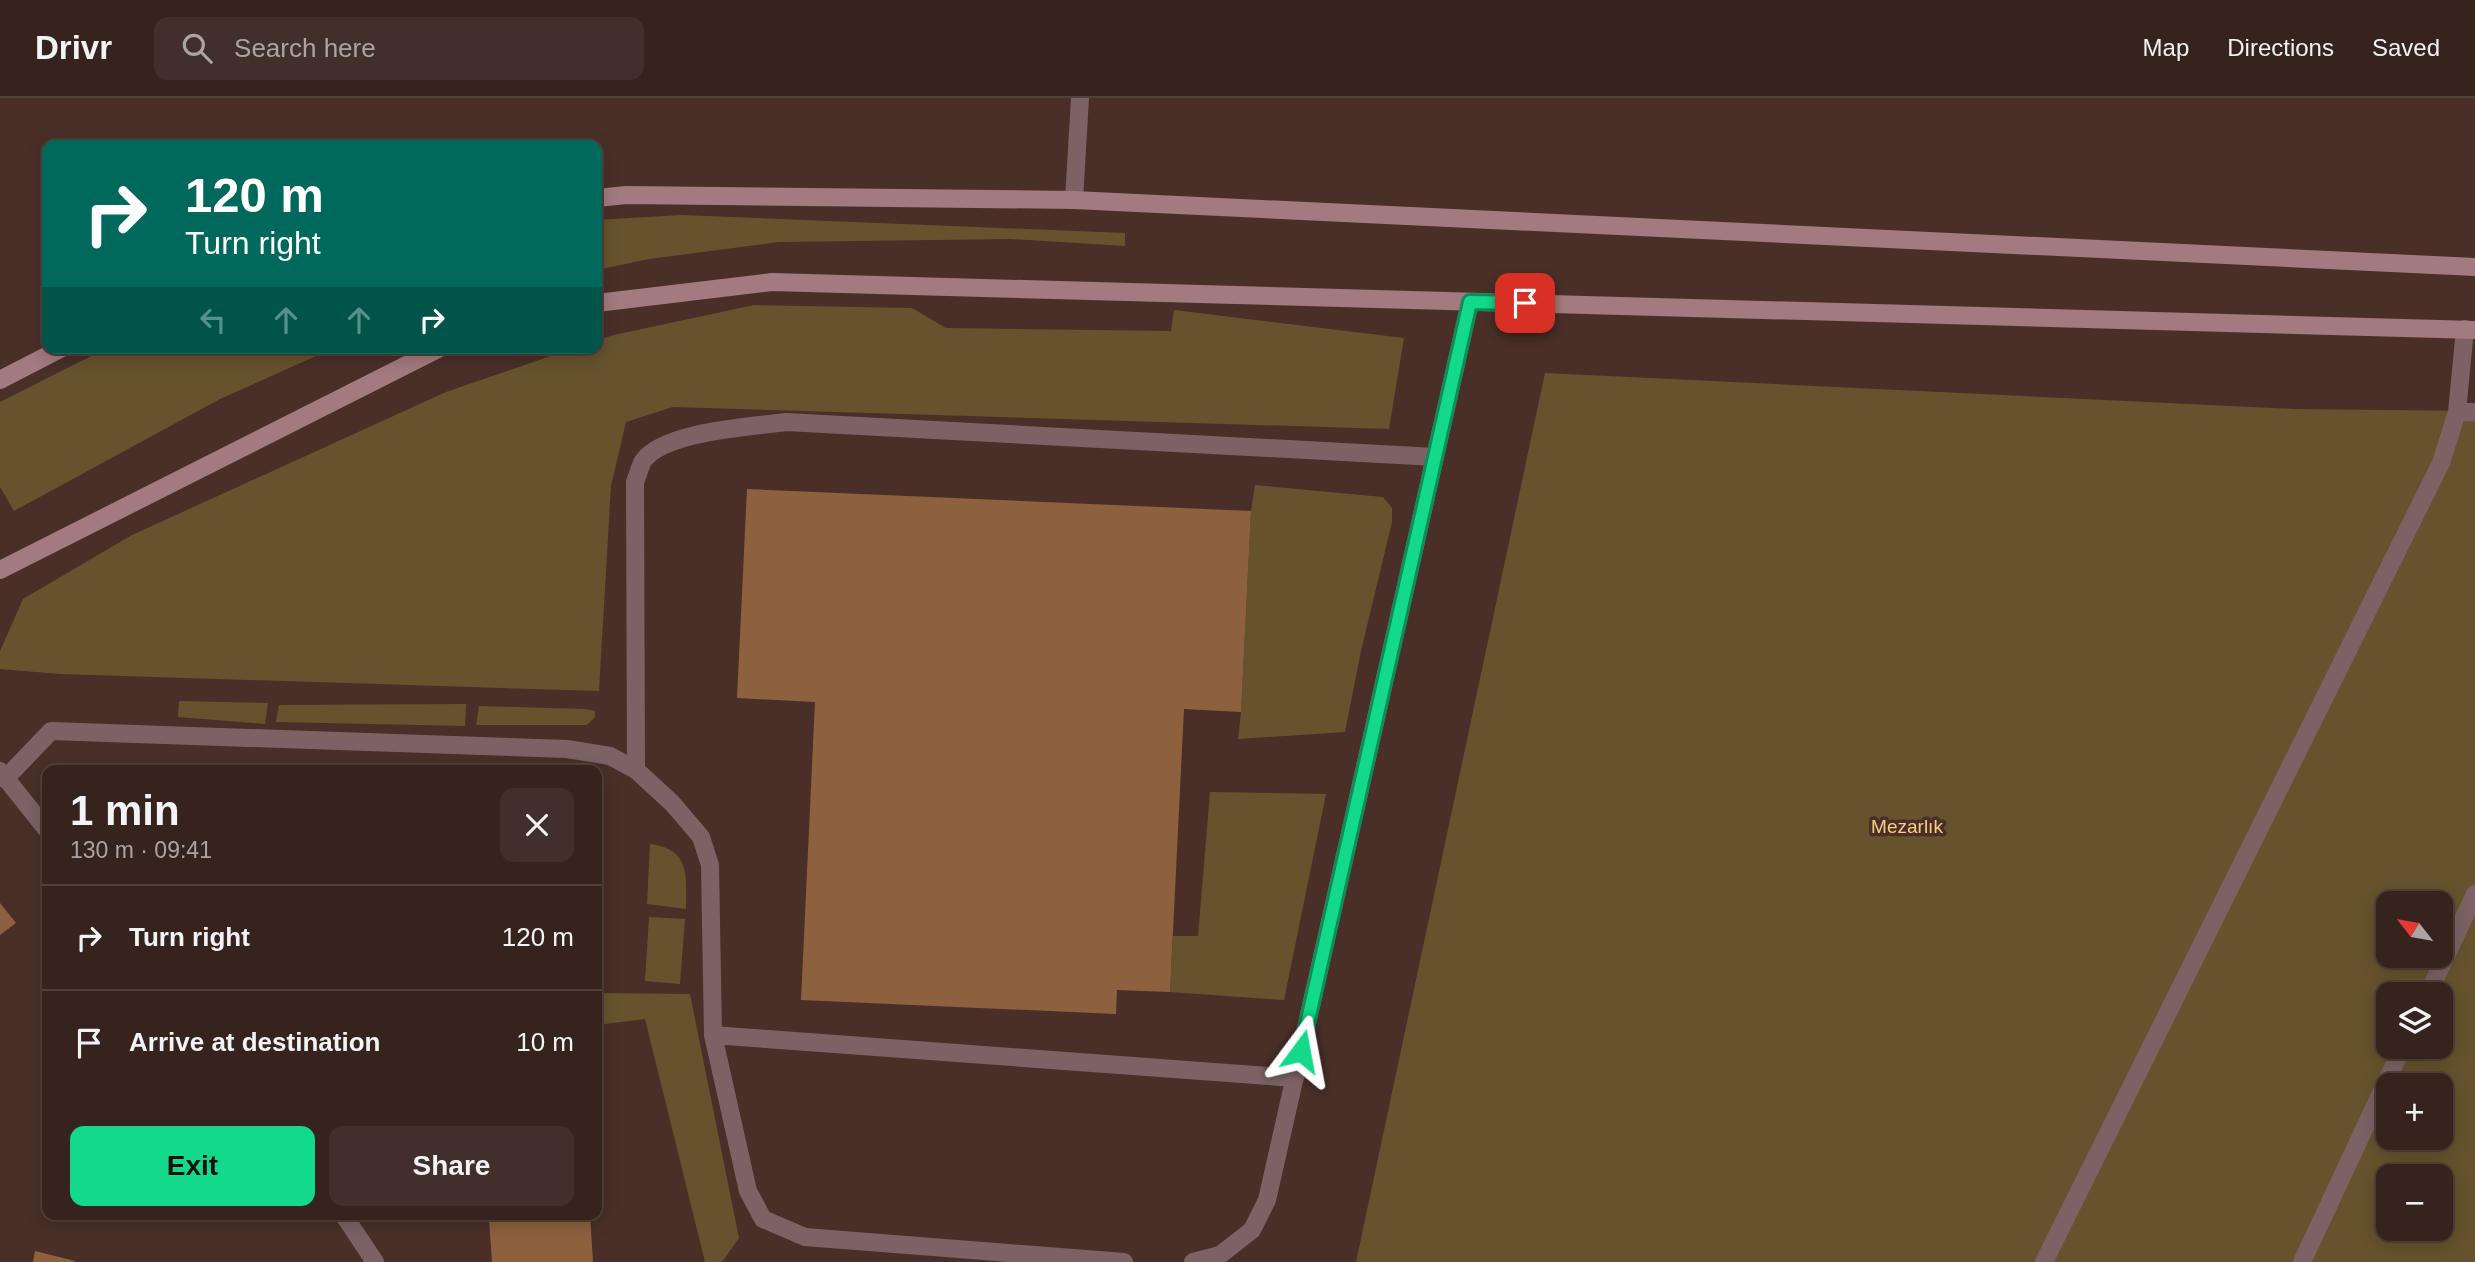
<!DOCTYPE html>
<html lang="en">
<head>
<meta charset="utf-8">
<style>
  :root { --surface:#37231e; --page:#422f2b; --text:#f1f3f6; --muted:#aaa4a4; --line:#51403c; --accent:#13d98a }
  body { margin:0; font-family:Arial,sans-serif; background:var(--page); color:var(--text); height:100vh; display:flex; flex-direction:column; font-size:26px; white-space:nowrap }
  * { box-sizing:border-box; margin:0 }
  p { font-size:23px; color:var(--muted) }
  .icon { flex:none; width:38px; height:38px; fill:none; stroke:currentColor; stroke-width:2; stroke-linecap:round; stroke-linejoin:round }
  .map { position:relative; flex:1; overflow:hidden }
  .panel { position:absolute; left:42px; top:667px; width:560px; height:455px; display:flex; flex-direction:column; background:var(--surface); border-radius:14px; box-shadow:0 4px 18px #0003,0 0 0 2px var(--line) }
  .panel>* { flex:none }
  .hud { position:absolute; left:42px; top:42px; width:560px; height:214px; border-radius:14px; box-shadow:0 4px 18px #0003,0 0 0 2px var(--line); background:#00695c; color:#fff; overflow:hidden }
  .needle { width:46px; rotate:301deg }
  .buttons { position:absolute; left:2376px; top:793px; display:grid; gap:14px }
  .buttons a { display:grid; place-items:center; width:77px; height:77px; border-radius:14px; background:var(--surface); box-shadow:0 4px 18px #0003,0 0 0 2px var(--line); font-size:35px }
  .pin { position:absolute; display:grid; place-items:center; width:60px; height:60px; color:#fff; margin:-30px; border-radius:14px; box-shadow:0 4px 10px #0006 }
  .me { position:absolute; width:77px; margin:-38px; rotate:13deg; stroke-linejoin:round; filter:drop-shadow(0 0 5px #0008) }
  .turn { display:flex; align-items:center; gap:24px; height:147px; padding:0 28px; font-size:32px }
  .turn .icon { width:91px; height:91px; stroke-width:2.5 }
  .turn b { display:block; font-size:49px; line-height:60px }
  .lanes { display:flex; align-items:center; height:66px; padding:0 28px; background:#0003; justify-content:center; gap:35px; direction:ltr }
  .lanes .off { opacity:.35 }
  .round { display:grid; place-items:center; flex:none; width:74px; height:74px; border-radius:14px; background:var(--page) }
  .head { display:flex; align-items:center; justify-content:space-between; height:119px; padding:0 28px }
  h1 { font-size:42px; font-weight:600; line-height:52px }
  .primary-button { display:flex; gap:14px; margin-top:auto; padding:14px 28px }
  .primary-button a { flex:1; height:80px; border-radius:14px; background:var(--accent); color:#111; font-size:28px; font-weight:600; line-height:80px; text-align:center }
  .primary-button a+a { background:var(--page); color:var(--text) }
  ul { padding:0; list-style:none }
  li { display:flex; align-items:center; gap:21px; height:105px; padding:0 28px; border-top:2px solid var(--line) }
  li div { flex:1 }
  li b { display:block; font-size:26px }
  li em { font-style:normal }
  header { display:flex; align-items:center; gap:42px; box-sizing:border-box; height:98px; padding:0 35px; background:var(--surface); border-bottom:2px solid var(--line) }
  header strong { font-size:33px }
  nav { display:flex; gap:38px; margin-inline-start:auto; font-size:24px }
  .search { width:490px; height:63px; background:var(--page); display:flex; align-items:center; gap:18px; box-sizing:border-box; padding:0 24px; border-radius:14px; color:var(--muted); font-size:26px }
  .map>svg:first-child { display:block }
  .green { fill:#66532d; fill-rule:evenodd }
  .building { fill:#8d613e }
  .lines { fill:none; stroke-linecap:round; stroke-linejoin:round }
  .service { stroke:#7c6265; stroke-width:18 }
  .minor { stroke:#7c6265; stroke-width:18 }
  .secondary { stroke:#a27a7f; stroke-width:18 }
  .route-casing { stroke:#0c8d5a; stroke-width:18 }
  .route { stroke:#13d98a; stroke-width:12 }
  .labels { text-anchor:middle; dominant-baseline:central; stroke-width:7; stroke-linejoin:round; paint-order:stroke }
  .park-label { font-size:19px; fill:#f6cf82; stroke:#492f28 }
</style>
</head>
<body>
<header>
<strong>Drivr</strong>
<div class="search"><svg class="icon" aria-label="search" viewBox="0 0 24 24"><circle cx="10" cy="10" r="6"/><path d="M15 15l6 6"/></svg>Search here</div>
<nav><a>Map</a><a>Directions</a><a>Saved</a></nav>
</header>
<div class="map">
<svg width="2475" height="1164" viewBox="0 0 2475 1164">
  <rect width="100%" height="100%" fill="#492f28"/>
  <path class="green" d="M681,117L1125,135V148L1010,141L779,144L649,161L597,172V122Z
    M754,207L912,210L946,230L1171,233L1174,212L1404,240L1389,331L673,309L626,324L611,388L599,593L60,576L0,571V553L23,501L132,437L446,294L574,250H597V242L614,237Z
    M107,250H334L220,301L14,413L0,389V304Z
    M1545,275L2294,311L2475,313V1164H1356ZM2389,805H2441V858H2389ZM2389,896H2441V948H2389ZM2389,987H2441V1040H2389ZM2389,1078H2441V1130H2389Z
    M1255,387L1383,399L1392,410V424L1361,553L1345,634L1238,641L1241,614L1251,413Z
    M179,603L268,605L265,626L178,619Z
    M466,606L465,628L276,624L279,607Z
    M479,608L585,611L595,613V619L587,627H476Z
    M1210,694L1326,696L1284,902L1170,894L1173,838H1198Z
    M650,746C691,751 686,778 686,811L647,806Z
    M649,819L685,821L680,886L645,883Z
    M597,895L690,896L739,1140L722,1164H705L645,921L597,927Z"/>
  <path class="building" d="M747,391L1251,413L1241,614L1184,611L1170,894L1117,892L1116,916L801,902L815,604L737,600Z
    M0,805L16,825L0,837Z
    M561,1116H590L593,1164H492L489,1121Z
    M35,1153L75,1163L74,1164H33Z"/>
  <g class="lines">
    <path class="service" d="M1074,102L1080,0
      M636,672L635,384C638,377 640,368 643,363C665,333 751,329 786,324L1435,359
      M5,681L51,633L567,651L610,658L636,672L672,705L701,739L710,767L713,937L748,1093L763,1121L805,1139L1124,1164
      M713,937L1295,980
      M1193,1164L1220,1157L1252,1132L1267,1102L1470,204"/>
    <path class="minor" d="M2457,314H2475
      M0,673L47,732
      M2428,896L2475,796
      M343,1116L375,1164
      M2044,1164L2441,365L2457,314L2465,231
      M2302,1164L2403,948"/>
    <path class="secondary" d="M597,100L626,97L1074,102L2475,169
      M597,205L772,184L2475,232
      M0,282L62,250
      M0,472L440,250"/>
  </g>
  <g class="lines">
    <defs>
      <path id="route" d="M1301,953L1470,204L1525,205"/>
    </defs>
    <use href="#route" class="route-casing"/>
    <use href="#route" class="route"/>
  </g>
  <g class="labels">
    <g class="park-label">
      <text x="1907" y="728">Mezarlık</text>
    </g>
  </g>
</svg>
<div class="buttons">
<a><svg class="needle" viewBox="-14 -14 28 28"><path d="M0-13l5 13h-10z" fill="#e53935"/><path d="M0 13l5-13h-10z" fill="#aaa4a4"/></svg></a>
<a><svg class="icon" aria-label="layers" viewBox="0 0 24 24"><path d="M12 4l9 5-9 5-9-5zM3 14l9 5 9-5"/></svg></a>
<a>+</a>
<a>−</a>
</div>
<div class="pin" style="left:1525px;top:205px;background:#d93025"><svg class="icon" aria-label="arrive" viewBox="0 0 24 24"><path d="M6 21V4h12l-3 4 3 4H6"/></svg></div>
<svg class="me" style="left:1301px;top:953px" viewBox="-20 -20 40 40"><path d="M0-17L14 15 0 8-14 15z" fill="#13d98a" stroke="#fff" stroke-width="4"/></svg>
<div class="hud">
<div class="turn"><svg class="icon" aria-label="right" viewBox="0 0 24 24"><path d="M7 20v-9h11M14 6l5 5-5 5"/></svg><div><b>120 m</b>Turn right</div></div>
<div class="lanes"><svg class="icon off" aria-label="left" viewBox="0 0 24 24"><path d="M17 20v-9H6M10 6l-5 5 5 5"/></svg><svg class="icon off" aria-label="ahead" viewBox="0 0 24 24"><path d="M12 20V5M6 11l6-6 6 6"/></svg><svg class="icon off" aria-label="ahead" viewBox="0 0 24 24"><path d="M12 20V5M6 11l6-6 6 6"/></svg><svg class="icon" aria-label="right" viewBox="0 0 24 24"><path d="M7 20v-9h11M14 6l5 5-5 5"/></svg></div>
</div>
<section class="panel">
<div class="head"><div><h1>1 min</h1><p>130 m · 09:41</p></div><a class="round"><svg class="icon" aria-label="close" viewBox="0 0 24 24"><path d="M6 6l12 12M18 6L6 18"/></svg></a></div>
<ul>
<li><svg class="icon" aria-label="right" viewBox="0 0 24 24"><path d="M7 20v-9h11M14 6l5 5-5 5"/></svg><div><b>Turn right</b></div><em>120 m</em></li>
<li><svg class="icon" aria-label="arrive" viewBox="0 0 24 24"><path d="M6 21V4h12l-3 4 3 4H6"/></svg><div><b>Arrive at destination</b></div><em>10 m</em></li>
</ul>
<div class="primary-button"><a>Exit</a><a>Share</a></div>
</section>
</div>
</body>
</html>
